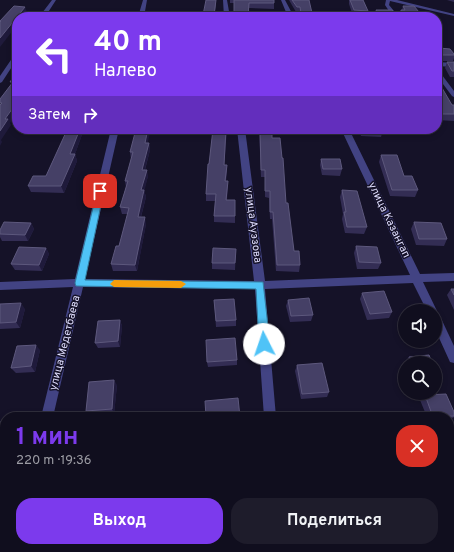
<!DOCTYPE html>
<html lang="ru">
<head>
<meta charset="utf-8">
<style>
  :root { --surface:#100e1e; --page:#1e1c2b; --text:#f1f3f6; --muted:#9c9ca4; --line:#302e3c; --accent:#7c3aed }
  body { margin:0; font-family:Overpass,sans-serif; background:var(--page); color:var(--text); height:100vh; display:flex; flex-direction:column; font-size:15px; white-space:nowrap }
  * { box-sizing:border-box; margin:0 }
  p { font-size:13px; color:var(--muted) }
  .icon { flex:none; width:22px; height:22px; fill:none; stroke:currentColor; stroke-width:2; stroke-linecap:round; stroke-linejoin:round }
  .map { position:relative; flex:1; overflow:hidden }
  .side { position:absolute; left:0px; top:412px; width:454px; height:140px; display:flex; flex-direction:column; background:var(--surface); border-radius:16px 16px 0 0; box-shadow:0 2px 6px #0003,0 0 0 1px var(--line) }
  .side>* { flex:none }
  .guide { position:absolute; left:12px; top:12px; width:430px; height:122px; border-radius:16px; box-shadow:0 2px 6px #0003,0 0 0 1px var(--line); background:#7c3aed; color:#fff; overflow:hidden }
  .buttons { position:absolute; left:398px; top:304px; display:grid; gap:8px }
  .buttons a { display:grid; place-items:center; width:44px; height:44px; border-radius:50%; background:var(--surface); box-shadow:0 2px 6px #0003,0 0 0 1px var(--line); font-size:20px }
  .pin { position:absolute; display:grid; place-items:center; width:34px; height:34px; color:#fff; margin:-17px; border-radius:8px; box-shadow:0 2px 6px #0006 }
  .me { position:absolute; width:44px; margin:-22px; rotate:356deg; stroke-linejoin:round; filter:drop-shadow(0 0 3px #0008) }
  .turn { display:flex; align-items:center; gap:14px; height:84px; padding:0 16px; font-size:18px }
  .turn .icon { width:52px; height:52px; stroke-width:2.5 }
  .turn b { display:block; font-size:28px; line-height:34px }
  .then { display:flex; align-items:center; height:38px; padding:0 16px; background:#0003; gap:8px; font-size:15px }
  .round { display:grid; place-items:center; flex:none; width:42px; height:42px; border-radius:16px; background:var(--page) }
  .summary { display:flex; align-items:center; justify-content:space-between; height:68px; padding:0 16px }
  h1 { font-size:24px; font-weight:700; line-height:30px; color:var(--accent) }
  .action { display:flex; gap:8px; margin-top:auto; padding:8px 16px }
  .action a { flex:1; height:46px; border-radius:16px; background:var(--accent); color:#fff; font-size:16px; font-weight:700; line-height:46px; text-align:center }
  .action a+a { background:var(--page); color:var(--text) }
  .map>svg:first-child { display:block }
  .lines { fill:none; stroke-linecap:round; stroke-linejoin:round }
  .minor { fill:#424383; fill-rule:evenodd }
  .wall { fill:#332d54 }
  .shaded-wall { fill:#1f1a3b }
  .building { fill:#454066; stroke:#5d587d }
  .route { fill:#4fc3f7; stroke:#337fa1 }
  .slow { fill:#f59e0b }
  .labels { text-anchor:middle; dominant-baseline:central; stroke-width:3; stroke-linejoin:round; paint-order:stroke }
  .street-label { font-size:11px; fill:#dedcfc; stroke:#151228 }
</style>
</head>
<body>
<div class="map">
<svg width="454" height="552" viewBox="0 0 454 552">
  <rect width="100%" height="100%" fill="#151228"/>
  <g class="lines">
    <path class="minor" d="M52,0H56L45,17H39Z
      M143,0H147L144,17H138Z
      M223,0H227L230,17H224Z
      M281,0H285L294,17H288Z
      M386,0H397L454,14V16L390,1L389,5L399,17H393L385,5Z
      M17,53V59L2,82L0,83V76L15,54Z
      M437,62L454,63V67L437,66Z
      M437,70L439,71L454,91V97L452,96L437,76Z
      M111,129H119L85,279L254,281L237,129H245L265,281L410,275L341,129H349L420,274L454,273V281L423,282L437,311L436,313L439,314L454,346V363L450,362L435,329V311H427L413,283L265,289L276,417H264L255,289L83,287L53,417H41L73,287L0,290V282L75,279Z
      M7,547H23L22,552H6Z
      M271,547H287L288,552H272Z"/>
  </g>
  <path class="wall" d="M216,0V6L214,17H203V15Z
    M230,0H274V9L249,8L248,17H234V3H230Z
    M289,0H309L312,13V17H300L299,12H296Z
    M349,0H363L368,11L366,16H353L349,4Z
    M447,0H454V2Z
    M403,6L423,17H375L374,15L376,10L395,13H401Z
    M439,48L454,54V58L453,61H440L437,55V52Z
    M447,62H454V77H450L445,68Z
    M437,81L452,105H454V121L437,120Z
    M84,129L75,154L77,161L64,193L31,192L28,186L46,176L66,133L65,130Z
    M213,129H227L224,165L227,171L226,181H228L227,200H235V223L214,222V216L215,201H206V194Z
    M259,129H272V138L282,158L286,203L294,251L300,265L299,272L276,271L272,219H270L269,198L265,197V177H261Z
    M308,129H325V131H308Z
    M359,129H383V130L381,137L361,136Z
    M148,143H149L150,150L145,170L148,176L144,190L146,197L141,217L146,224L137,271H113L111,264L119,246L128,214H122L120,207L126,187L125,181L131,159L130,152Z
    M381,155L404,176L418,190L415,197L390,196L379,162Z
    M321,159L342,169L340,176L322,175L320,165Z
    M342,190L367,227L364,234L345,233L342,219L343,214L340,197Z
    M414,222L447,239L444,246L416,245L411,229Z
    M31,223L34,229L28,241H2L0,237V230Z
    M356,246L381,263L378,269H357L354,253Z
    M46,248L49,254L42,271L15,270L11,264Z
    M236,249L235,270L212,269V263Z
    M451,289H454V310L447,295Z
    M362,293L392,312L389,318L367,320L360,299Z
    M214,300L236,320V326L216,327Z
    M288,300L313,315L311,321L290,322L286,306Z
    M0,304L25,309L20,328L0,329Z
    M120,320L122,326L120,347L98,348L95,343Z
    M40,350L35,372L16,373L11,368Z
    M409,357L432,363H405V362Z
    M237,360V365L208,367L207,362Z
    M297,365L329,392L327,397L301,399L295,371Z
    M117,385L114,414L89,415L86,411Z
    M425,395L454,412V417L450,420H449V417H427L420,400Z
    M5,421V454L0,455V422Z
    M454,453V481L449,469V454H450Z"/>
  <path class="shaded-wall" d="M25,7L27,12L23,17H17V25L0,47V38Z
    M117,12L118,17H115Z
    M17,102V112L10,123L11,125L1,140L2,142L0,146V131L5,119Z
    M80,129H84L74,157L75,154L77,161L64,193L61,186L70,154Z
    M148,129H151L146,150L145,143Z
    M226,129H227L224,171V165Z
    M149,143L150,150L143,176L142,170Z
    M147,170L148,176L143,197L141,190Z
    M144,190L146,197L139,223L138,217Z
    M145,217L146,224L137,271L135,265Z
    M31,223L34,229L28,241L25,235Z
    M46,248L49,254L42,271L39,265Z
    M21,303L25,309L20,328L16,322Z
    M120,320L122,326L120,347L118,341Z
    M36,345L40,350L35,372L31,366Z
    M114,380L117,385L114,414L112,409Z"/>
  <path class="building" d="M206,0H216L214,15H203Z
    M234,0H274V3H249L248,17H239V12H234Z
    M292,0H309L312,13H301L300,7H297Z
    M350,0H363L368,11L354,10Z
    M14,6L25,7L0,38V22L1,21H0Z
    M403,6H414L423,17H379L376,10H392L395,13H401V10H405Z
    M106,12H117L115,17H103Z
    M439,48L450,49L454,54V55H442Z
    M447,62H454V71H452Z
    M17,72V102L5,119H8L0,131V105L2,103H0V99L13,82H10Z
    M437,81H438L452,105H454V114H438L437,113Z
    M65,129H80L70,154H75L61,186H28L33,176H46L67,130H65Z
    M136,129H148L145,143H149L142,170H147L141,190H144L138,217H145L135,265L111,264L116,246H119L129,208L120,207L128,181H125L133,152H130Z
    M213,129H226L224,165H227L225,181H228L226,200H235V216H214L216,194H206L208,164H209Z
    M260,129H272V138H280L282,158H283L286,203H288L294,251H299L300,265H277L273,212H270V191H265V170H261Z
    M362,129H383V130H362Z
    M381,155H397L404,176H412L418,190H392Z
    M321,159H340L342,169H323Z
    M342,190L357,191L367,227H347L344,212H346Z
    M4,222L31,223L25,235L0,234V230Z
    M414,222L441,223L447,239H419Z
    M356,246L377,247L381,263L359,262Z
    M19,247L46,248L39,265L11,264Z
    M213,248L236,249L235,263H212Z
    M451,289H454V295Z
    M384,291L392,312L370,314L362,293Z
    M309,298L313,315L291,316L288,300Z
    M234,299L236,320L216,321L214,300Z
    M21,303L16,322L0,323V304Z
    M120,320L118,341L95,343L98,321Z
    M235,338L237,360L207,362L206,340Z
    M36,345L31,366L11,368L17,346Z
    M429,355L432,363H411L409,357Z
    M322,363L329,392L302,394L297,365Z
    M435,370L438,375L435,376Z
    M114,380L112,409L86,411L89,382Z
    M446,394L454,412V416L433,417L425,395Z
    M238,398L240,417H206L205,401Z
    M5,421V450H0V422Z
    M454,453V463L450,454Z
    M220,547H250V552H220Z"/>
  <path class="route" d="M100,188L104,191L85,280L263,282L270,344L268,347L264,348L261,347L259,344L256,289L76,286L75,283L97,191Z"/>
  <path class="slow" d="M114,280L181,281L186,284L181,288L114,287L110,284Z"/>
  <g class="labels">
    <g class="street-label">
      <text transform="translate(389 220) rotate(64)">улица Казангап</text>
      <text transform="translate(253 225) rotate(83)">улица Ауэзова</text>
      <text transform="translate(65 343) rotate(-76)">улица Медетбаева</text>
    </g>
  </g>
</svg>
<div class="buttons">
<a><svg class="icon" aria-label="sound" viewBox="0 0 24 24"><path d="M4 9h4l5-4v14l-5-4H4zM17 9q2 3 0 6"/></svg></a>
<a><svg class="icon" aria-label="search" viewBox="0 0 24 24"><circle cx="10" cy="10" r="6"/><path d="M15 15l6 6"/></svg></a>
</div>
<div class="pin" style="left:100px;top:191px;background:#d93025"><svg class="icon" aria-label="arrive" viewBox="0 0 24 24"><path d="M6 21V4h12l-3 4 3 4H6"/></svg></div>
<svg class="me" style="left:264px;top:344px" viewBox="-20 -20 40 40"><circle r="19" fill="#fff"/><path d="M0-13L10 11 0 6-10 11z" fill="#4fc3f7"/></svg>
<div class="guide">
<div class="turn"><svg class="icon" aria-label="left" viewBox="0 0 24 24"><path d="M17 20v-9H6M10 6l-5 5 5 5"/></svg><div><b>40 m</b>Налево</div></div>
<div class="then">Затем<svg class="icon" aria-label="right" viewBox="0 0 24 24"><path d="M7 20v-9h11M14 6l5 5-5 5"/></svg></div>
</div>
<section class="side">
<div class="summary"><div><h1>1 мин</h1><p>220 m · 19:36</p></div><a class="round" style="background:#d93025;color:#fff"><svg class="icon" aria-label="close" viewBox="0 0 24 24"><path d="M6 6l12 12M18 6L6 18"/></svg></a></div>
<div class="action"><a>Выход</a><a>Поделиться</a></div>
</section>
</div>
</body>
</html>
